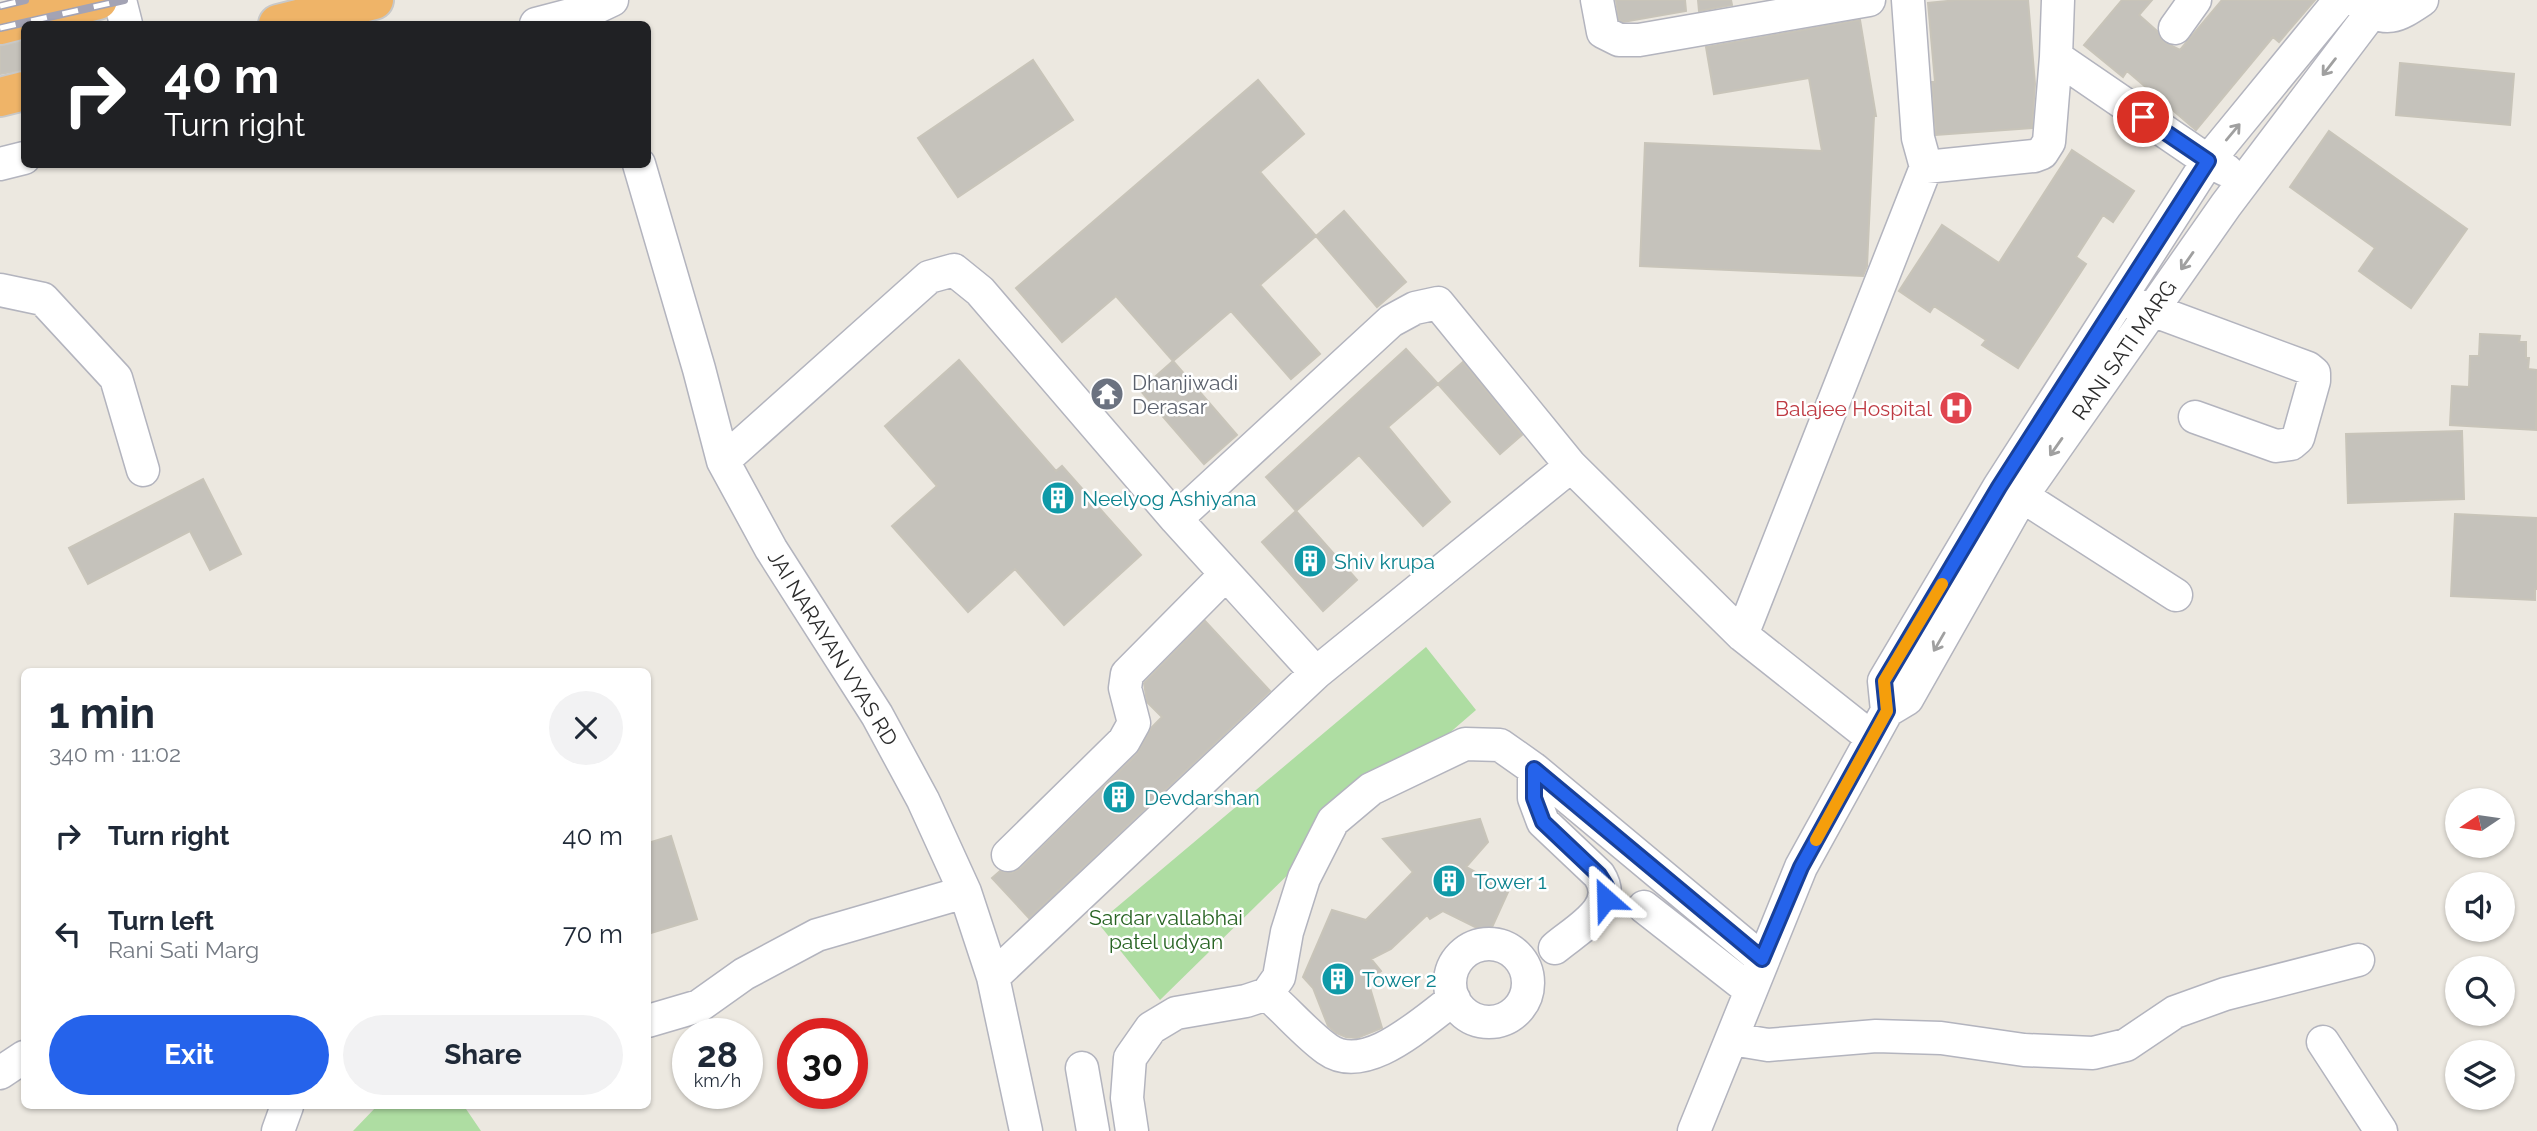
<!DOCTYPE html>
<html lang="en">
<head>
<meta charset="utf-8">
<style>
  :root { --surface:#fff; --page:#f2f2f3; --text:#1f2937; --muted:#747a83; --accent:#2563eb }
  body { margin:0; font-family:Raleway,sans-serif; background:var(--page); color:var(--text); height:100vh; display:flex; flex-direction:column; font-size:26px; white-space:nowrap }
  * { box-sizing:border-box; margin:0 }
  p { font-size:23px; color:var(--muted) }
  .icon { flex:none; width:38px; height:38px; fill:none; stroke:currentColor; stroke-width:2; stroke-linecap:round; stroke-linejoin:round }
  .map { position:relative; flex:1; overflow:hidden }
  .panel { position:absolute; left:21px; top:668px; width:630px; height:441px; display:flex; flex-direction:column; background:var(--surface); border-radius:10px; box-shadow:0 2px 5px #0004 }
  .panel>* { flex:none }
  .hud { position:absolute; left:21px; top:21px; width:630px; height:147px; border-radius:10px; box-shadow:0 2px 5px #0004; background:#202124; color:#fff; overflow:hidden }
  .needle { width:46px; rotate:257deg }
  .tools { position:absolute; left:2445px; top:788px; display:grid; gap:14px }
  .tools a { display:grid; place-items:center; width:70px; height:70px; border-radius:50%; background:var(--surface); box-shadow:0 2px 5px #0004; font-size:35px }
  .speed { position:absolute; left:672px; top:1018px; display:flex; gap:14px; font-size:35px; font-weight:700; text-align:center }
  .speed>* { display:grid; place-content:center; width:91px; height:91px; border-radius:50%; background:var(--surface); box-shadow:0 2px 5px #0004; line-height:1 }
  .speed small { font-size:18px; font-weight:400 }
  .speed .limit { border:10px solid #d22; background:#fff; color:#111 }
  .pin { position:absolute; display:grid; place-items:center; width:60px; height:60px; color:#fff; margin:-30px; border:4px solid #fff; border-radius:50%; box-shadow:0 2px 7px #0007 }
  .me { position:absolute; width:77px; margin:-38px; rotate:335deg; stroke-linejoin:round; filter:drop-shadow(0 0 5px #0008) }
  .turn { display:flex; align-items:center; gap:24px; height:147px; padding:0 28px; font-size:32px }
  .turn .icon { width:91px; height:91px; stroke-width:2.5 }
  .turn b { display:block; font-size:49px; line-height:60px }
  .round { display:grid; place-items:center; flex:none; width:74px; height:74px; border-radius:37px; background:var(--page) }
  .headline { display:flex; align-items:center; justify-content:space-between; height:119px; padding:0 28px }
  h1 { font-size:42px; font-weight:700; line-height:52px }
  .button { display:flex; gap:14px; margin-top:auto; padding:14px 28px }
  .button a { flex:1; height:80px; border-radius:42px; background:var(--accent); color:#fff; font-size:28px; font-weight:700; line-height:80px; text-align:center }
  .button a+a { background:var(--page); color:var(--text) }
  ul { padding:0; list-style:none }
  li { display:flex; align-items:center; gap:21px; height:98px; padding:0 28px }
  li div { flex:1 }
  li b { display:block; font-size:26px }
  li em { font-style:normal }
  .map>svg:first-child { display:block }
  .green { fill:#aedda2 }
  .building { fill:#c5c2bb; stroke:#c8c4b9; stroke-width:2 }
  .lines { fill:none; stroke-linecap:round; stroke-linejoin:round }
  .minor-casing { stroke:#b3b4be; stroke-width:35 }
  .highway-casing { stroke:#c8c8c8; stroke-width:42 }
  .minor { stroke:#fff; stroke-width:32 }
  .highway { stroke:#efb468; stroke-width:38 }
  .rail-casing { stroke:#a3a3b4; stroke-width:8 }
  .rail { stroke:#fff; stroke-width:5; stroke-dasharray:16; stroke-linecap:butt }
  .oneway { stroke:#a0a0a0 }
  .route-casing { stroke:#184099; stroke-width:18 }
  .route { stroke:#2563eb; stroke-width:12 }
  .slow { stroke:#f59e0b; stroke-width:12 }
  .labels { text-anchor:middle; dominant-baseline:central; stroke-width:5; stroke-linejoin:round; paint-order:stroke }
  .street-label { font-size:21px; fill:#2c2c2c; stroke:#fff }
  .worship-label { font-size:21px; fill:#5b616d; stroke:#fff; text-anchor:start }
  .health-label { font-size:21px; fill:#be3a42; stroke:#fff; text-anchor:end }
  .culture-label { font-size:21px; fill:#0d838f; stroke:#fff; text-anchor:start }
  .park-label { font-size:21px; fill:#276322; stroke:#fff }
</style>
</head>
<body>
<div class="map">
<svg width="2537" height="1131" viewBox="0 0 2537 1131">
  <rect width="100%" height="100%" fill="#ece8e0"/>
  <path class="green" d="M1426,647L1476,710L1304,859L1160,1000L1098,923Z
    M377,1106H464L481,1131H353Z"/>
  <path class="building" d="M1616,0H1685L1686,11L1623,22L1619,20Z
    M1698,0H1731L1732,5L1699,11Z
    M1957,0H2028L2035,84L2032,128L1936,135L1932,82H1935L1928,3Z
    M2122,0H2152L2139,15L2157,31L2164,42L2180,50L2222,0H2315L2279,42L2273,37L2196,130L2127,71L2123,77L2084,45Z
    M1860,20L1876,116H1874L1867,266L1863,276L1640,266L1645,143L1822,151L1809,78L1714,94L1706,47Z
    M24,41V70L0,74V46Z
    M1033,60L1073,120L958,197L918,138Z
    M2400,63L2514,74L2510,125L2396,115Z
    M1258,80L1304,134L1260,172L1316,236L1260,285L1320,354L1291,379L1231,311L1173,361L1116,296L1062,342L1016,288Z
    M2329,131L2467,229L2411,308L2359,271L2375,248L2290,187Z
    M2072,150L2134,191L2113,222L2103,215L2076,257L2086,264L2018,368L1982,345L1986,340L1934,306L1930,312L1899,291L1942,225L1999,263Z
    M1344,211L1406,282L1377,307L1316,236Z
    M2480,334L2520,336L2519,342H2526V358H2529L2528,369L2537,370L2536,430L2450,425L2452,386L2469,387L2470,356H2479Z
    M1406,349L1438,384L1388,427L1450,502L1423,526L1359,455L1296,511L1266,477Z
    M959,360L1056,471L1062,466L1141,555L1064,625L1015,569L968,612L892,526L937,486L885,426Z
    M1173,361L1237,435L1204,464L1140,390Z
    M1463,362L1522,435L1500,454L1438,384Z
    M2462,431L2464,499L2348,503L2346,434Z
    M203,479L241,554L210,570L190,531L88,584L69,548Z
    M1296,511L1357,580L1323,611L1262,542Z
    M2455,514L2537,518V589H2535V600L2451,596Z
    M1205,621L1270,691L1029,918L992,878L1000,871L1012,873L1021,868L1137,754L1151,728L1162,717L1147,702L1144,683Z
    M1480,819L1488,842L1466,867L1509,890L1489,934L1443,911L1430,919L1427,915L1391,949L1371,959L1381,971L1368,981L1382,1028L1357,1038L1346,1037L1336,1033L1328,1026L1313,988L1303,977L1332,910L1366,920L1413,872L1383,839Z
    M671,836L697,919L648,934V843Z"/>
  <g class="lines">
    <defs>
      <path id="minor" d="M120,0L126,24
        M1597,0L1603,32L1619,40H1639L1869,0
        M1908,0L1918,138L1926,167L2034,156L2042,153L2049,142L2056,57
        M2058,0L2056,57L2208,161L2226,170
        M2360,3C2385,25 2398,16 2422,0
        M536,24L593,9L612,0
        M2175,28L2195,0
        M0,164L24,158
        M639,164L699,369L723,461L771,549L877,715L923,800L965,892L993,977L1026,1131
        M0,290L43,299L116,378L143,470
        M2133,303L2308,368L2314,373V381L2298,438L2291,444L2276,446L2195,417
        M723,461L929,277L954,270L980,291L1176,519L1316,673
        M2002,488L2022,496L2176,595
        M1176,519L1391,321L1415,308L1438,303L1571,466L1742,635L1872,738
        M1742,635L1926,167
        M1887,711L1884,681L1999,487L2208,161L2340,0
        M1534,769V798L1543,822L1599,875C1620,908 1577,929 1555,948
        M1008,855L1124,741L1134,723L1125,688L1127,674L1226,574
        M1644,907L1750,990
        M1450 983a39 39 0 1 1 78 0a39 39 0 1 1-78 0Z
        M993,977L1316,673L1571,466
        M1267,994C1287,1011 1305,1033 1327,1049C1366,1077 1423,1021 1454,999
        M648,1021L699,1006L744,974L817,935L965,892
        M1732,1039L1768,1045L1876,1036L1941,1038L2024,1050L2093,1053L2126,1045L2175,1012L2225,994L2358,960
        M2323,1042L2381,1131
        M1082,1068L1093,1131
        M0,1073L24,1057
        M278,1131L287,1106
        M1132,1131L1127,1098L1130,1058L1151,1028L1176,1013L1246,1001L1267,994L1279,977L1287,932L1304,878L1333,821L1371,789L1465,744L1500,745L1534,769L1762,959
        M1694,1131L1801,867L1887,711L1907,699L2022,496L2226,205L2381,0"/>
      <path id="highway" d="M278,24L374,0
        M0,25L98,0
        M0,97L24,91"/>
    </defs>
    <use href="#minor" class="minor-casing"/>
    <use href="#highway" class="highway-casing"/>
    <use href="#minor" class="minor"/>
    <use href="#highway" class="highway"/>
    <defs>
      <path id="rail" d="M0,6L25,0
        M0,28L124,0"/>
    </defs>
    <use href="#rail" class="rail-casing"/>
    <use href="#rail" class="rail"/>
  </g>
  <defs><path id="oneway-shaft" d="M-6 0H5M1.5-3L5.5 0L1.5 3" fill="none" stroke-width="1.6" stroke-linecap="round" stroke-linejoin="round" transform="scale(1.75)"/></defs>
  <g class="oneway">
    <use href="#oneway-shaft" transform="translate(2329 67) rotate(128)"/>
    <use href="#oneway-shaft" transform="translate(2233 132) rotate(-50)"/>
    <use href="#oneway-shaft" transform="translate(2187 261) rotate(125)"/>
    <use href="#oneway-shaft" transform="translate(2056 447) rotate(125)"/>
    <use href="#oneway-shaft" transform="translate(1939 642) rotate(120)"/>
  </g>
  <g class="lines">
    <defs>
      <path id="route" d="M1606,899V886L1599,875L1543,822L1534,798V769L1762,959L1801,867L1887,711L1884,681L1999,487L2208,161L2143,117"/>
    </defs>
    <use href="#route" class="route-casing"/>
    <use href="#route" class="route"/>
    <path class="slow" d="M1816,840L1887,711L1884,681L1942,584"/>
  </g>
  <defs>
    <symbol id="temple-disc" viewBox="-11 -11 22 22"><circle r="9.5" fill="#6b7280" stroke="#fff"/><path d="M0-6L5-2H3V0L6.5 2.5H4V6H1.5V3h-3V6H-4V2.5H-6.5L-3 0V-2H-5Z" fill="#fff"/></symbol>
    <symbol id="hospital-disc" viewBox="-11 -11 22 22"><circle r="9.5" fill="#e0444e" stroke="#fff"/><path d="M-5-5h3v3.5h4V-5h3V5h-3V1.5h-4V5h-3Z" fill="#fff"/></symbol>
    <symbol id="building-disc" viewBox="-11 -11 22 22"><circle r="9.5" fill="#0f9aa8" stroke="#fff"/><path d="M-4-6H4V6H1V3H-1V6H-4ZM-2.5-4.3h1.7v1.8h-1.7ZM.8-4.3h1.7v1.8H.8ZM-2.5-1h1.7V.8h-1.7ZM.8-1h1.7V.8H.8Z" fill="#fff"/></symbol>
  </defs>
  <g fill-rule="evenodd">
    <use href="#temple-disc" x="1088" y="375" width="38" height="38"/>
    <use href="#hospital-disc" x="1937" y="389" width="38" height="38"/>
    <use href="#building-disc" x="1039" y="479" width="38" height="38"/>
    <use href="#building-disc" x="1291" y="542" width="38" height="38"/>
    <use href="#building-disc" x="1100" y="778" width="38" height="38"/>
    <use href="#building-disc" x="1430" y="862" width="38" height="38"/>
    <use href="#building-disc" x="1319" y="960" width="38" height="38"/>
  </g>
  <g class="labels">
    <g class="street-label">
      <text transform="translate(2124 350) rotate(-55)">RANI SATI MARG</text>
      <text transform="translate(833 648) rotate(58)">JAI NARAYAN VYAS RD</text>
    </g>
    <g class="worship-label">
      <text x="1132" y="382">Dhanjiwadi<tspan x="1132" dy="24">Derasar</tspan></text>
    </g>
    <g class="health-label">
      <text x="1932" y="408">Balajee Hospital</text>
    </g>
    <g class="culture-label">
      <text x="1082" y="498">Neelyog Ashiyana</text>
      <text x="1334" y="561">Shiv krupa</text>
      <text x="1144" y="797">Devdarshan</text>
      <text x="1474" y="881">Tower 1</text>
      <text x="1362" y="979">Tower 2</text>
    </g>
    <g class="park-label">
      <text x="1166" y="917">Sardar vallabhai<tspan x="1166" dy="24">patel udyan</tspan></text>
    </g>
  </g>
</svg>
<div class="tools">
<a><svg class="needle" viewBox="-14 -14 28 28"><path d="M0-13l5 13h-10z" fill="#e53935"/><path d="M0 13l5-13h-10z" fill="#747a83"/></svg></a>
<a><svg class="icon" aria-label="sound" viewBox="0 0 24 24"><path d="M4 9h4l5-4v14l-5-4H4zM17 9q2 3 0 6"/></svg></a>
<a><svg class="icon" aria-label="search" viewBox="0 0 24 24"><circle cx="10" cy="10" r="6"/><path d="M15 15l6 6"/></svg></a>
<a><svg class="icon" aria-label="layers" viewBox="0 0 24 24"><path d="M12 4l9 5-9 5-9-5zM3 14l9 5 9-5"/></svg></a>
</div>
<div class="speed"><div>28<small>km/h</small></div><div class="limit">30</div></div>
<div class="pin" style="left:2143px;top:117px;background:#d93025"><svg class="icon" aria-label="arrive" viewBox="0 0 24 24"><path d="M6 21V4h12l-3 4 3 4H6"/></svg></div>
<svg class="me" style="left:1606px;top:899px" viewBox="-20 -20 40 40"><path d="M0-17L14 15 0 8-14 15z" fill="#2563eb" stroke="#fff" stroke-width="4"/></svg>
<div class="hud">
<div class="turn"><svg class="icon" aria-label="right" viewBox="0 0 24 24"><path d="M7 20v-9h11M14 6l5 5-5 5"/></svg><div><b>40 m</b>Turn right</div></div>
</div>
<section class="panel">
<div class="headline"><div><h1>1 min</h1><p>340 m · 11:02</p></div><a class="round"><svg class="icon" aria-label="close" viewBox="0 0 24 24"><path d="M6 6l12 12M18 6L6 18"/></svg></a></div>
<ul>
<li><svg class="icon" aria-label="right" viewBox="0 0 24 24"><path d="M7 20v-9h11M14 6l5 5-5 5"/></svg><div><b>Turn right</b></div><em>40 m</em></li>
<li><svg class="icon" aria-label="left" viewBox="0 0 24 24"><path d="M17 20v-9H6M10 6l-5 5 5 5"/></svg><div><b>Turn left</b><p>Rani Sati Marg</p></div><em>70 m</em></li>
</ul>
<div class="button"><a>Exit</a><a>Share</a></div>
</section>
</div>
</body>
</html>
